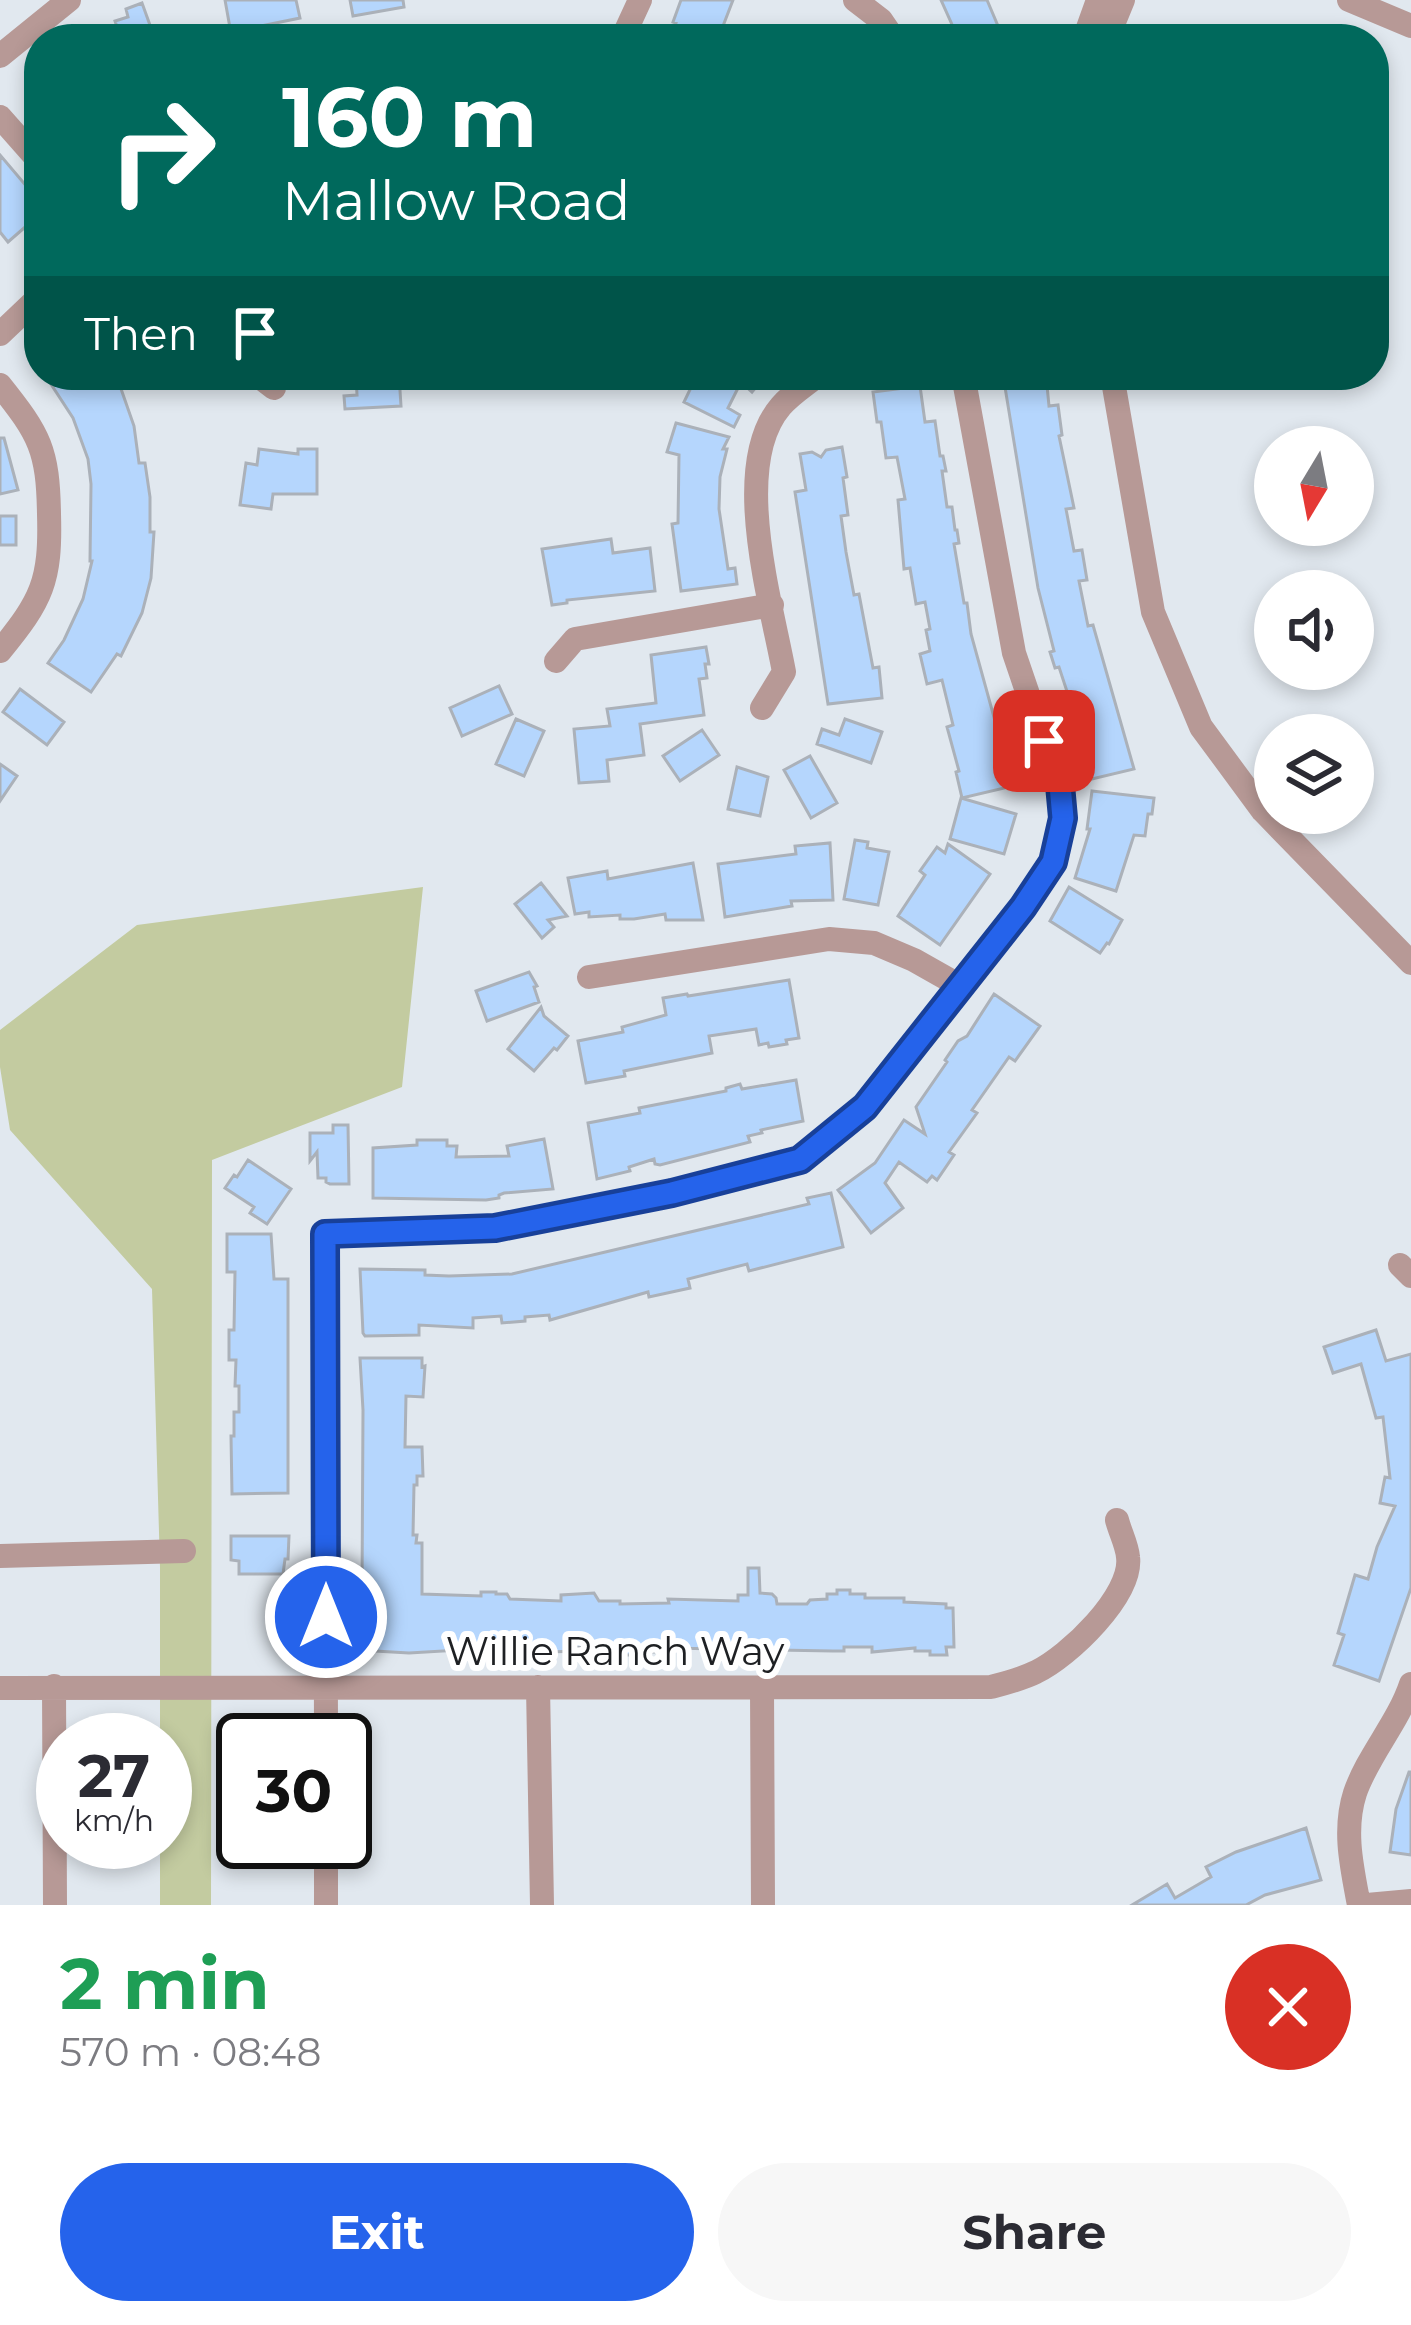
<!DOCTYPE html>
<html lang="en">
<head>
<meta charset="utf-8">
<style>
  :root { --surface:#fff; --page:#f7f7f7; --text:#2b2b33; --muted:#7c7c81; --accent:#2563eb }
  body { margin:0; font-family:Montserrat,sans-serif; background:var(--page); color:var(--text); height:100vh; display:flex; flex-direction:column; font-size:45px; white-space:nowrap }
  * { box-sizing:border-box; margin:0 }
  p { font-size:39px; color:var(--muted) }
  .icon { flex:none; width:66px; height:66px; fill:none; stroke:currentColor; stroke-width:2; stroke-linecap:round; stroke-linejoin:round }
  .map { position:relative; height:1905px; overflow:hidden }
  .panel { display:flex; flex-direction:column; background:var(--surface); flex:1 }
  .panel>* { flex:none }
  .banner { position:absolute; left:24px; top:24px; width:1365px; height:366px; border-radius:48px; box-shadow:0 6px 18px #0003; background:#00695c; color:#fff; overflow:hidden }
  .needle { width:78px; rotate:190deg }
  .fabs { position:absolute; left:1254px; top:426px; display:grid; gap:24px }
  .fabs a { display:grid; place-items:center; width:120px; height:120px; border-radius:50%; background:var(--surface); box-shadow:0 6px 18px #0003; font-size:60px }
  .speed { position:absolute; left:36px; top:1713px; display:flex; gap:24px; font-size:60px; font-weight:700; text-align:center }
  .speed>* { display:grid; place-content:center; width:156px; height:156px; border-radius:50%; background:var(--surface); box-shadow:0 6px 18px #0003; line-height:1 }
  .speed small { font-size:30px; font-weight:400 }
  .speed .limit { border:6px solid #111; border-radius:18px; background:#fff; color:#111 }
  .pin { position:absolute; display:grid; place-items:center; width:102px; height:102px; color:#fff; margin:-51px; border-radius:24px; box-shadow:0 6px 18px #0006 }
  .me { position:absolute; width:132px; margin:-66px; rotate:0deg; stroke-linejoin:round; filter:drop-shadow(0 0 9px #0008) }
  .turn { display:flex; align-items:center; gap:42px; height:252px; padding:0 60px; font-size:54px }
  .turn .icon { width:156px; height:156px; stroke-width:2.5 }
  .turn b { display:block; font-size:84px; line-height:102px }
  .then { display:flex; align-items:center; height:114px; padding:0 60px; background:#0003; gap:24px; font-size:45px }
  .round { display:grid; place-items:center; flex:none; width:126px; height:126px; border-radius:63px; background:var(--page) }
  .head { display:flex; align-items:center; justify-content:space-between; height:204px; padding:0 60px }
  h1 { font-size:72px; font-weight:700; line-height:90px; color:#1e9e55 }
  .primary-button { display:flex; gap:24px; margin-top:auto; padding:24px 60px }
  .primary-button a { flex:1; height:138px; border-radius:72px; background:var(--accent); color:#fff; font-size:48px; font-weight:700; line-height:138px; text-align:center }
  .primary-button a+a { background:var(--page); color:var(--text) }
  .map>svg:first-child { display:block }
  .green { fill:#c3cba0 }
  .building { fill:#b5d6fd; stroke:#abb1b9; stroke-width:3 }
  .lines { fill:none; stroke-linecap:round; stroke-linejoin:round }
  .minor { stroke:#b79996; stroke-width:24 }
  .route-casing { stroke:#184099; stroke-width:30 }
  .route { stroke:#2563eb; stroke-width:21 }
  .labels { text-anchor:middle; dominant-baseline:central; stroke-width:12; stroke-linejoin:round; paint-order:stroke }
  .street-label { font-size:39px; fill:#1e2023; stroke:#fff }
</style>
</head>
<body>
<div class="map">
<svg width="1411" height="1905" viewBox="0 0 1411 1905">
  <rect width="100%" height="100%" fill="#e1e8ef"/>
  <path class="green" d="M423,887L402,1087L212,1160L211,1905H160V1842H165V1740H160V1567L152,1289L10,1130L0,1067V1030L137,925Z"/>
  <path class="building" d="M225,0H296L300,18L261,26L262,37L232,39Z
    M350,0H403L404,7L353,16Z
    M681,0H733L718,39H671L676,23L673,22Z
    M941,0H987L998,26L967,39H931L954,29Z
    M142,3L155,39H121L115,21L128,17L126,9Z
    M0,155L39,201V215L8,242L0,232Z
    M45,375H113L120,386L134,426L139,463H145L150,497V532H154L151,578L142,613L121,656L117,654L91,692L48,663L64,640L83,599L92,561H90L91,484L88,459L73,418Z
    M399,375L401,406L345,409L344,396L357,395L356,376Z
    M697,375H766L752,392L741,382L728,408L740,415L734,427L684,402Z
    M1003,375H1046L1049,406L1058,405L1062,435L1059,436L1074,508L1066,509L1074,551L1082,550L1087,580L1079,581L1088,626L1093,625L1134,769L1092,779L1076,725H1078L1059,667L1055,668L1050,652L1054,651L1038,588Z
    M920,386L925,422L935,421L940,456H943L946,471H942L947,507H952L955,530H957L959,543L954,544L964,603H967L971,634L1013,786L962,798L956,772L959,771L947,727L953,725L942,680L927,684L920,654L930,651L926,630L930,629L925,602L916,604L910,568L904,569L898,500L905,499L897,457L886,458L881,422H877L873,392Z
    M676,423L729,437L723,449H727L720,477L719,509L728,569L735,568L737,584L681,591L672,524L678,523L679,455L667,452Z
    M0,438H4L18,490L0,494Z
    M842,447L847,477L843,478L848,515L841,516L846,552L854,595L859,594L873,668L879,667L882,698L828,704L795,492L806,490L800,454L812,452L821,457L826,450Z
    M259,449L298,454V449H317V494H273L271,509L240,505L246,463L257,465Z
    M0,516H16V545H0Z
    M611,539L613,553L650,548L655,591L567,600V603L552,605L542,549Z
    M706,647L709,664H705L707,678L699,679L704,715L640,724L644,755L607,760L609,781L579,783L574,729L610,726L607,709L656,703L651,655Z
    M499,686L512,714L462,736L450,708Z
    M20,689L64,722L47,745L3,712Z
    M516,719L544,731L524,776L496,764Z
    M845,719L882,732L871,763L817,744L822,729L839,735Z
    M702,730L719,755L680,781L663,756Z
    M810,756L837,803L811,818L784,770Z
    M0,764L17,776L0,801Z
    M737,767L768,777L760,816L728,809Z
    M1092,791L1154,798L1152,814H1148L1145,836L1134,835L1116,891L1075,878L1090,829H1087Z
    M961,798L1016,814L1004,854L950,839Z
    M855,840L868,842L867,848L889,852L878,905L844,899Z
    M830,843L833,900L791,901L792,906L725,917L718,864L796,854L795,846Z
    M948,844L990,874L940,945L898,916L925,875L920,871L937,847L945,853Z
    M693,863L703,920H666L665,914L634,919H620V915L589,917V912L575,914L568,878L607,871L608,879Z
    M541,883L567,916L548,920L554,927L542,938L515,904Z
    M1069,887L1122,920L1109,944L1107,943L1100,953L1050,921Z
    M529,972L537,986L534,987L539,1002L487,1021L476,991Z
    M789,980L799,1038L786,1040L787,1044L769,1047L768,1043L759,1045L756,1029L709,1036L712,1053L624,1071L625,1076L586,1083L578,1041L623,1032L622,1027L666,1015L663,998L687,994L688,996Z
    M994,994L1040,1026L1015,1061L1009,1057L972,1110L977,1113L949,1152L954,1155L937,1180L932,1176L927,1182L899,1162L885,1183L903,1208L871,1233L838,1190L875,1163L904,1120L925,1134L916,1107L947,1062L945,1060L958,1041L967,1036Z
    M541,1007L544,1016L568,1036L557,1050L554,1048L534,1071L508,1049Z
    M796,1080L803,1121L761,1130L762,1133L748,1136L750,1142L660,1165L655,1164L654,1159L629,1167L630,1171L597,1179L588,1123L640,1113L639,1108L726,1091V1088L740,1084L742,1089Z
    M333,1125H348L349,1184H330L326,1182V1178H318L317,1152L310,1161V1133H333Z
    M544,1139L553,1189L504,1193L499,1195V1198L486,1200L373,1198V1148L417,1145V1140H447V1146H457L456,1157L509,1156L507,1146Z
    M248,1160L291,1189L267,1224L250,1213L254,1207L225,1188L234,1175L237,1177Z
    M831,1193L843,1247L749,1271L747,1264L688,1279L690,1288L649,1297L648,1292L550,1320L549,1315L525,1317V1321L502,1323L501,1316L473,1318V1328L419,1325V1335L365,1336L363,1333L360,1269L425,1270V1275L449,1276L512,1274L809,1204L807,1198Z
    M227,1234H271L274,1279H288V1493L232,1494L231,1436H234V1412H239V1386H235L236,1360H229V1330H234L235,1272H227Z
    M1376,1330L1386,1361L1411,1354V1588L1379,1681L1334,1665L1344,1635L1338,1633L1355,1575L1368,1579L1377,1547L1395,1506L1380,1503L1385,1477L1390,1478L1383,1417L1376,1418L1361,1364L1333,1373L1324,1347Z
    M360,1358H422V1367L425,1366L423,1397L406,1396L405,1447H422L423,1476H417V1485H414L413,1535H417L416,1543H422V1594L481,1596V1592H496V1594H507L510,1599L561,1601V1595L594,1593L599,1601H620V1604L669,1603L668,1599L738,1601V1595H748V1568H759L760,1593L772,1594L776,1598L777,1604H807L810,1600L827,1599V1594H837V1590H850V1594H865V1598H904V1602L946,1604V1608H953L954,1647H946L947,1655H930V1651H915V1648L872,1652V1647H844V1651H833L667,1648V1652H644L645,1655H605V1647H578V1651L517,1653L493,1651V1648L409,1653L358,1650L354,1645V1593H362L363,1410Z
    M231,1536H289L288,1559H285L283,1574H239V1561L231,1560Z
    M1409,1772H1411V1855L1390,1852L1396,1809Z
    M1306,1828L1321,1880L1265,1895L1246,1905H1132L1167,1884L1175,1898L1211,1877L1206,1867L1236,1852Z"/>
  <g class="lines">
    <path class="minor" d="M855,0L881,20L894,39
      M1349,0L1411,26
      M622,39L640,0
      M1084,39L1098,0
      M1107,39L1123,0
      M0,56L69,0
      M0,117L39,161
      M0,334L39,297
      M257,375L274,388
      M1112,375L1153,612L1201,727L1263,811L1411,963
      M0,385C40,435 48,450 49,514C51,581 42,600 0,651
      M556,661L575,639L772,605
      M762,708L784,672C771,601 730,465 781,406C791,394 806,385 818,375
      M589,977L829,939L874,943L914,960L960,986
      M1400,1265L1411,1276
      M0,1556L184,1551
      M54,1686L55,1905
      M538,1687L542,1905
      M762,1687L763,1905
      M0,1688L991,1687C1006,1683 1022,1679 1036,1672C1068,1657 1133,1595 1128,1557C1127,1545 1120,1532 1117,1520
      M326,1740L325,1234L495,1228L672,1193L800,1160L865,1107L1023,907L1053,863L1063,818L1059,785L1014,653L963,375
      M326,1842V1905
      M1359,1905C1352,1868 1343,1830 1355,1793C1368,1755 1398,1723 1411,1684
      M1367,1905L1411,1901"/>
  </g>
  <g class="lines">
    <defs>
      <path id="route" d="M326,1617L325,1234L495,1228L672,1193L800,1160L865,1107L1023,907L1053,862L1063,818L1060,785L1044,741"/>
    </defs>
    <use href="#route" class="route-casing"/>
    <use href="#route" class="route"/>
  </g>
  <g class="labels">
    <g class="street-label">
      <text x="615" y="1651">Willie Ranch Way</text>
    </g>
  </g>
</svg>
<div class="fabs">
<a><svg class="needle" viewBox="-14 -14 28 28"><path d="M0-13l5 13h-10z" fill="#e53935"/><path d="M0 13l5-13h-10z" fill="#7c7c81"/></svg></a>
<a><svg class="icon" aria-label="sound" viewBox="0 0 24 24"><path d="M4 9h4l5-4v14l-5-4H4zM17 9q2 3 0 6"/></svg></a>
<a><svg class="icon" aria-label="layers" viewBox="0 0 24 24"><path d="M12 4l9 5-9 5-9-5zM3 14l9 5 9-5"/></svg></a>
</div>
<div class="speed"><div>27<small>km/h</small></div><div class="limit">30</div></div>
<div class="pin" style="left:1044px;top:741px;background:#d93025"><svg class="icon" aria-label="arrive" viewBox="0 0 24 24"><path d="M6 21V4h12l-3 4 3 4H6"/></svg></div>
<svg class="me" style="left:326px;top:1617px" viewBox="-20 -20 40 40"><circle r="17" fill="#2563eb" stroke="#fff" stroke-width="3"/><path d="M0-11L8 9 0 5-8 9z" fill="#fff"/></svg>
<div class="banner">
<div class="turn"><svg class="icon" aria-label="right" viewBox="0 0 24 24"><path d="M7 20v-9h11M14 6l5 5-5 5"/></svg><div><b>160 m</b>Mallow Road</div></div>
<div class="then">Then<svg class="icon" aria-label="arrive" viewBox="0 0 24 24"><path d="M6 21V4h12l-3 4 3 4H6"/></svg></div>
</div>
</div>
<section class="panel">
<div class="head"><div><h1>2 min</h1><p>570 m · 08:48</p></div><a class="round" style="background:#d93025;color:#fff"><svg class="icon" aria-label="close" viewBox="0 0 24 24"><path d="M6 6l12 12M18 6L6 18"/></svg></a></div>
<div class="primary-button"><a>Exit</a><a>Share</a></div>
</section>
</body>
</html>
